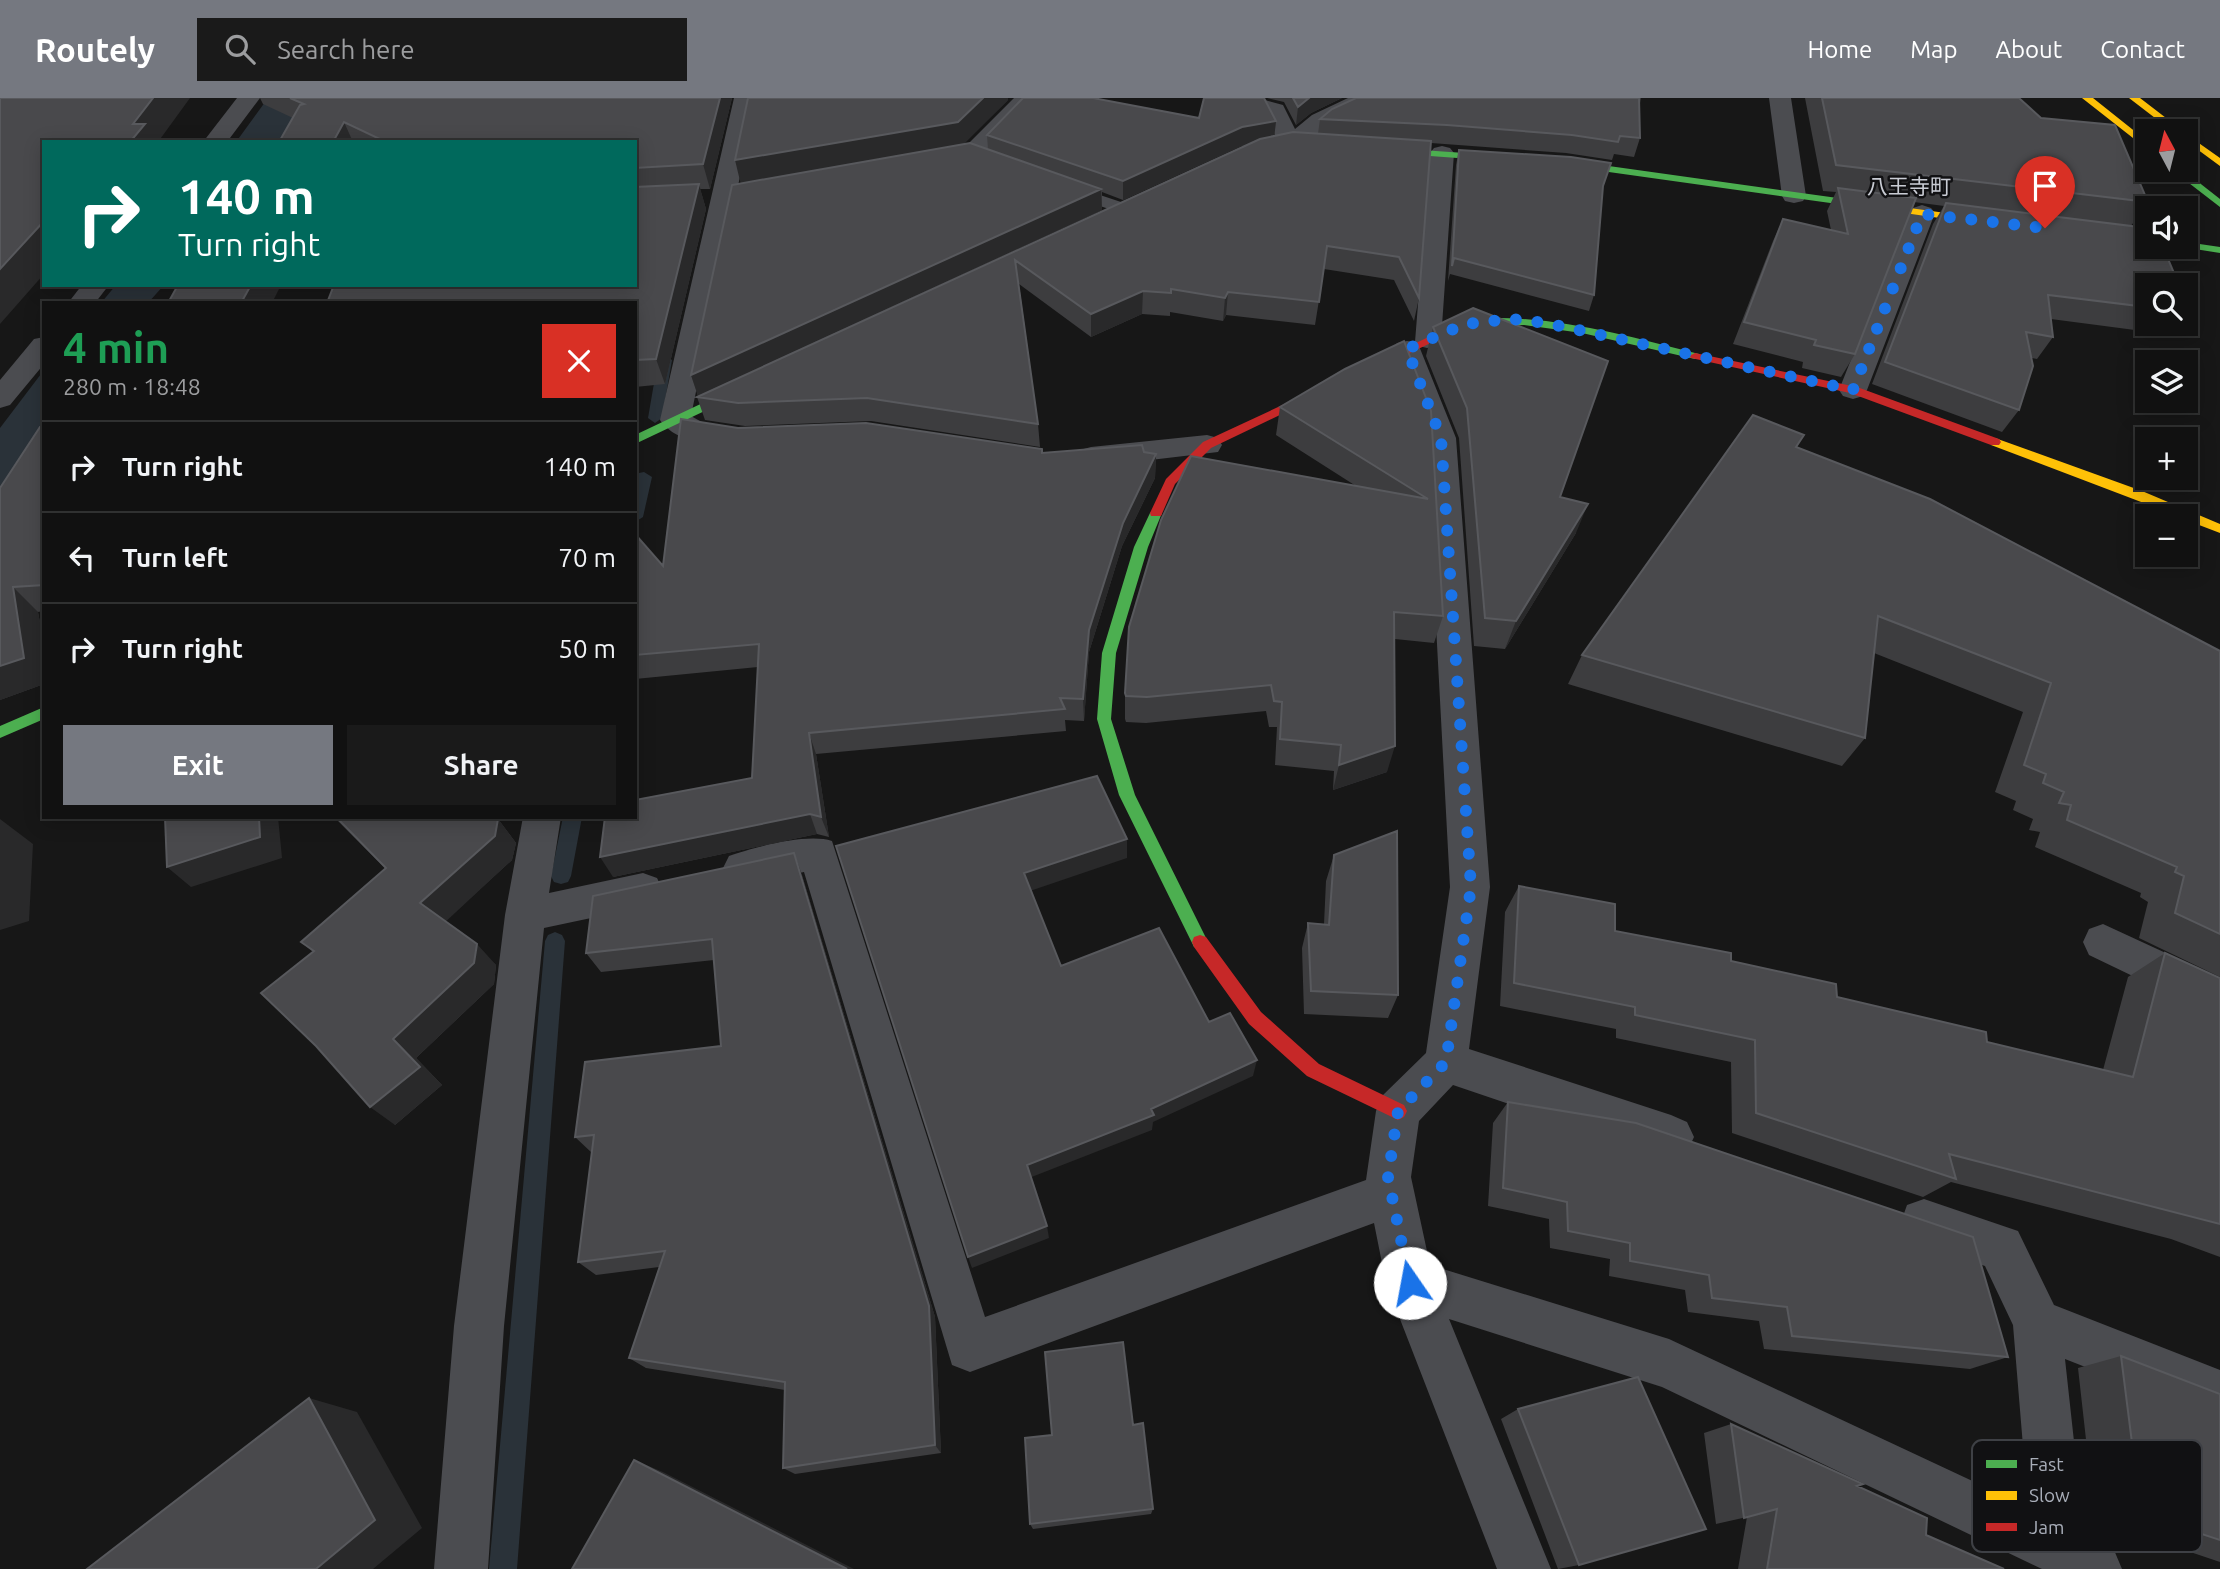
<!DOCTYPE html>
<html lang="en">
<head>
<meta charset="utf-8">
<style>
  :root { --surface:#111; --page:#1a1a1a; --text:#f1f3f6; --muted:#9c9d9f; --line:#303131; --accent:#757880 }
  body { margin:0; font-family:Ubuntu,"Noto Sans JP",sans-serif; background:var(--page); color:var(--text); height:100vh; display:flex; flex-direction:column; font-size:26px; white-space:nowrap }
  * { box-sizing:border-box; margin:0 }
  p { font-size:23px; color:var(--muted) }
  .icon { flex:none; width:38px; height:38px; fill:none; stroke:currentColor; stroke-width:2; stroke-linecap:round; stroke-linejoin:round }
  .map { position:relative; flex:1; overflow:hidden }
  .side { position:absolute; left:42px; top:203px; width:595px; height:518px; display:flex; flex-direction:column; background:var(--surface); border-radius:0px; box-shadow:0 4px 18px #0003,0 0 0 2px var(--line) }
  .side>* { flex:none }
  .guide { position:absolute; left:42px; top:42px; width:595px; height:147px; border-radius:0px; box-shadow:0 4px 18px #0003,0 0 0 2px var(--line); background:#00695c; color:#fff; overflow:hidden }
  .needle { width:46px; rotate:353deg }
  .fabs { position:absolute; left:2135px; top:21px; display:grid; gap:14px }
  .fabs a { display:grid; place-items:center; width:63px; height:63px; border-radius:0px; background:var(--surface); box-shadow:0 4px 18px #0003,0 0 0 2px var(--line); font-size:35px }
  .pin { position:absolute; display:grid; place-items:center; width:60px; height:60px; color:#fff; margin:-72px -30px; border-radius:50% 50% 50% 0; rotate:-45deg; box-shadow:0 0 7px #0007 }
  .pin .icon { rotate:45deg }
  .me { position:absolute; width:77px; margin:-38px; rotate:348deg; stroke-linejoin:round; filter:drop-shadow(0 0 5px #0008) }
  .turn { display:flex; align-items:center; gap:24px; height:147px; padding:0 21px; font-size:32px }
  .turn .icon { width:91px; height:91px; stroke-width:2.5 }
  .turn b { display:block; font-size:49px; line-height:60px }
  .round { display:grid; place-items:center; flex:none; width:74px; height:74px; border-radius:0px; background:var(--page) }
  .overview { display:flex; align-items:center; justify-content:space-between; height:119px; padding:0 21px }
  h1 { font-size:42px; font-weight:700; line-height:52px; color:#1e9e55 }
  .cta { display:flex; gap:14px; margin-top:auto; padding:14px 21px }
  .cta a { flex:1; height:80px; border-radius:0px; background:var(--accent); color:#fff; font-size:28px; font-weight:700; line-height:80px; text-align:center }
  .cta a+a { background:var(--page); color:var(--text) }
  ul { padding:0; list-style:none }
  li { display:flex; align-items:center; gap:21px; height:91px; padding:0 21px; border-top:2px solid var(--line) }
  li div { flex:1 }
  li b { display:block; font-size:26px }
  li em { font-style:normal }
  header { display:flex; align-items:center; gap:42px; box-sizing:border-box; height:98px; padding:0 35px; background:var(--accent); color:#fff }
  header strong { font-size:33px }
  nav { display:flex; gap:38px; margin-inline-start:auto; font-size:24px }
  .search { width:490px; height:63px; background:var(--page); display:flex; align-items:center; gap:18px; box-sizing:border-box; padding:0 24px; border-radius:0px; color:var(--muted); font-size:26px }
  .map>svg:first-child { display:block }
  .water { fill:#2a3239 }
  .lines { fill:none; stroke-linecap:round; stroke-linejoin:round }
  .stream { fill:#2a3239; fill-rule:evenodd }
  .lane { fill:#4b4c50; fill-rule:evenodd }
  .street { fill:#4b4c50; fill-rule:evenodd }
  .fast { fill:#4caf50; fill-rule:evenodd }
  .slow { fill:#ffc107; fill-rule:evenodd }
  .jam { fill:#c62828; fill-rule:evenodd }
  .wall { fill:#3d3d3f }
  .shaded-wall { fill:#29292a }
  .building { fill:#49494c; stroke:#58595d; stroke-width:2 }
  .route { stroke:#1a73e8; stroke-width:12; stroke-dasharray:0 21.6 }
  .labels { text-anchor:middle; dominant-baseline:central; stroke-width:5; stroke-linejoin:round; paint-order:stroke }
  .far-quarter-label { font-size:21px; fill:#c9ccd4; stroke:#111113 }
  .key { fill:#111113; stroke:#3e4045; stroke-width:2 }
  .key-label { font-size:19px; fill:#a8adb8 }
</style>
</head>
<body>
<header>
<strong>Routely</strong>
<div class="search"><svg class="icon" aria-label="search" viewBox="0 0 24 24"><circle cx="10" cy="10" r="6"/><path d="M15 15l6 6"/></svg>Search here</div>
<nav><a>Home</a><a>Map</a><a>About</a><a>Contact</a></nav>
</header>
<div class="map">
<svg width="2220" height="1471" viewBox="0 0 2220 1471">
  <rect width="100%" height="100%" fill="#171717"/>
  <path class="water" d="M268,0H308L278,44H236Z
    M116,187H164L148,205H101Z
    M44,272V344L0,406V330Z"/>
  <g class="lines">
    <path class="stream" d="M665,258L672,262L662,320L655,325L648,320L658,262Z
      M644,374L652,379L643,419L635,424V384L639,375Z
      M563,719H582L571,778L568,784L561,786L554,784L551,778Z
      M555,834L562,837L565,843L517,1471H489L545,843L548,837Z"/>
    <path class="lane" d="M1067,86L1133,108L1136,112L1127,117L1061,95L1059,91Z"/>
    <path class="street" d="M237,0H260L227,44H203Z
      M734,0H756L691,318L707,327L722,330L726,337L722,344C702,349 672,340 660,322Z
      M1014,0H1038L978,62L931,70L923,68L919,63L923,58L963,51Z
      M1221,0H1257L1283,7L1295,31L1312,17L1348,0H1377L1374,5L1328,27L1298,52H1282L1265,16L1224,5Z
      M1769,0H1791L1806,98L1803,103L1794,105L1785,103L1782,98Z
      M1442,48L1450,50L1454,55L1441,242L1437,248L1427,250L1419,248L1456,340L1490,789L1469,951L1671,1017L1687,1024L1694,1039L1687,1054L1671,1061L1453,987L1419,1023L1411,1079L1430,1167L1669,1241L2028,1409L2013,1227L1985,1168L1907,1141L1901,1124L1907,1107L1924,1101L2018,1133L2054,1207L2220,1272V1322L2065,1261L2084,1435L2114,1452L2122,1471H2042L1662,1289L1449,1221L1551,1471H1497L1386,1185L1374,1125L970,1274L952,1267L804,774L743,787L729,782L723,770L729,758C755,749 807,735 832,743L985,1219L1366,1082L1376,1013L1382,998L1426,955L1450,789L1426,340L1393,251L1397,245L1407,243L1415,244L1430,55L1434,50Z
      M1922,107L1931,110L1935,115L1867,292L1863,298L1853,301L1843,298L1839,292L1909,115L1913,110Z
      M82,187H109L95,205H68Z
      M44,239V266L10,307L0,310V282L34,241Z
      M1207,337L1218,340L1222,347L1218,354L1091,369L1080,366L1076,359L1080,352L1091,349Z
      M523,719H561L549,795L643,775L657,780L663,792L657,804L643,809L544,830L504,1228L488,1471H434L454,1228L505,817Z
      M2103,826L2220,880V920L2089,857L2083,844L2089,831Z"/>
    <path class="fast" d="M1378,49L1566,62L1852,102L1857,105L1852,108L1566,68L1375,54V50Z
      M2172,72H2183L2220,101V109Z
      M2186,144L2220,149V155L2182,149H2186Z
      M1496,220C1565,220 1632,239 1699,256L1701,258L1695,261L1582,235L1524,227L1468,229L1437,242L1427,240L1460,225Z
      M747,284L753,288L751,291L635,346V337Z
      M1156,411L1162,415L1148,449L1116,555L1111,621L1135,697L1208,844L1206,849L1200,851L1194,849L1119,697L1097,621L1102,555L1134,449L1150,415Z
      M44,609V621L0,640V628Z"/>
    <path class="slow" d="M2082,0H2093L2147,43V51Z
      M2129,0H2140L2183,33H2172Z
      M2186,36L2220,60V68L2186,43Z
      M1852,102L1989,121L1994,124L1989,127L1848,107L1847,105Z
      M1995,340L2142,393L2220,426V435L2186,422V418H2178L1991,347V341Z"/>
    <path class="jam" d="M1433,237L1439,240L1437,242L1211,350L1175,386L1161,418H1151L1150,415L1166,381L1203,344Z
      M1695,255L1857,289L1999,341L2001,344L1999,347H1991L1850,295L1691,260L1689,258Z
      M1200,837L1206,839L1261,914L1319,966L1404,1007L1407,1013L1404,1019L1398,1022L1392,1019L1307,978L1249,926L1194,849L1192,844L1194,839Z"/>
  </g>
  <path class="wall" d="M260,0H732L710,91H700L706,111L665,286L635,289V44H279L293,20L263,6Z
    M1267,0H1342L1311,15L1296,27L1284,4Z
    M1356,0H1641L1640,5V40L1634,59L1614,56L1612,62L1566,55L1431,45L1419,200L1414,223L1394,182L1324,171L1315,227L1226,217L1223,223L1170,214V218L1142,216L1091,239L1019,186L1038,326L1040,349L871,323L745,328L705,322L697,299L1250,46L1241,48L1123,102L1102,94V112L698,298L691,277L741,85L1008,2L963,46L988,51L987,37L1199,20L1276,23L1274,38L1318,36L1320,21Z
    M1805,0H2019L2041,20L2148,104L2131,128L2147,187V226H2182L2173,237L2051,221L2053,239L2037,261L2032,260L2019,312L2002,334L1872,286L1933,126L1944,108L1914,104L1855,256L1841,279L1802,270L1803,264L1733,246L1773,143L1783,121L1831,132L1827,113L1836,94L1823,93Z
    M1459,52L1603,89L1594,197L1589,213L1450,176L1448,183L1456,67Z
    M2186,202L2191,215L2186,221Z
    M1433,229L1560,399L1576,435L1505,551L1474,548L1459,340L1426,258Z
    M1404,243L1443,518L1434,545L1395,541L1387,674L1333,692L1334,673L1275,667L1277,629H1269L1266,613L1146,625L1126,624L1125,621V595L1356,388L1276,337L1280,309Z
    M44,329V513L38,514L44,546V586L0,602V390Z
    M738,330L1042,355L1144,354L1156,356L1155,380L1122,448L1089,554L1084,623L1065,622L1066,633L816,656L829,739L817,736L613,779L752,680L758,569L635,581V436L663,468Z
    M1797,349L2220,553V879L2139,840L2148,804L2140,799L2141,795L2035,749L2040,734L2029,732L2033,721L2013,712L2016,703L1995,694L2023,614L1874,555L1865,640L1842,668L1568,586L1582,557Z
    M334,719H495L498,721L516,745L512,762L445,823L496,867L494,886L416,960L442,987L395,1027L313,854L301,844L386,771Z
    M1334,757L1398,897L1388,920L1304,916L1302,850L1308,825L1324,826L1326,783Z
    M802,777L935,1219L941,1355L795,1376L783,1370L785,1292L646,1270L629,1260L659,1169L596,1177L578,1164L592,1055L575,1039L721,948L714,862L601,874L586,855Z
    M1519,788L1615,833L1731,863L1837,899L1987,944L2103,972L2128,879L2165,855L2220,880V1159L2171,1141L1951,1084L1923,1099L1732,1035L1731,964L1616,940V931L1500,908L1505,814Z
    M1508,1004L2008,1259L1970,1271L1764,1251L1759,1223L1688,1214L1685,1192L1609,1178L1610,1161L1550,1150L1549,1121L1488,1108L1493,1025Z
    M2121,1258L2220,1296V1464L2095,1422L2078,1270Z
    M1518,1311L1579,1467L1558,1471L1501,1321Z
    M1731,1326L1857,1388L1926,1437L2004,1471H1738L1747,1419L1716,1426L1704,1335Z
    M1133,1327L1153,1411L1151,1416L1033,1431L1030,1426Z"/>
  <path class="shaded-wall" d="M153,0H190L158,44H130L133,26Z
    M720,0H732L710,91L703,66Z
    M983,0H1008V2L961,49L741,87L735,62Z
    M1309,0H1342L1311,15L1296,27L1298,9Z
    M1276,23L1274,41L1241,48L1123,102V83L1242,29Z
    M344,24L353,44H333Z
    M699,86L706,111L665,286L656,261Z
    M1101,91L1102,112L698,298L691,277Z
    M44,123V176L0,226V171Z
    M251,187H281L272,205H241Z
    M1143,193L1142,216L1091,239V216Z
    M1228,194L1226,217L1223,223L1225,200Z
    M1156,356L1155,380L1122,448L1089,554L1084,623L1083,601L1089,532L1123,425Z
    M1588,406L1576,435L1505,551L1516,523Z
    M13,489L38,514L44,546V586L0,602V568Z
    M809,635L816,656L829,739L821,719Z
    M1395,648L1387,674L1333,692L1339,667Z
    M810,716L817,736L613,779L600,759Z
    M259,719H278L282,760L191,789L167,769Z
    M0,721L33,746L29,823L0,832Z
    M498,721L516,745L512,762L441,828L420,805Z
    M1127,741V760L1027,794L1024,775Z
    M794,755L802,777L935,1219L941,1355L935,1347Z
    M477,846L496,867L494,886L416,960L442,987L395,1027L370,1009L393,941Z
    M1257,962L1253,978L1153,1024L1152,1032L1029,1080L1027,1067Z
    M1047,1128L1049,1140L972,1170L968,1159Z
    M309,1300L357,1314L422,1430L373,1471H316Z
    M634,1362L663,1374L854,1471H847Z"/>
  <path class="building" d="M0,0H153L133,26H145L130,44H44V123L0,171Z
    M290,0H720L703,66L635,70V44H386L344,24L333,44H279L300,7L304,6Z
    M748,0H983L958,24L735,62Z
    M1023,0H1093L1199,20L1204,0H1264L1276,23L1242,29L1123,83L987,37Z
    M1293,0H1309L1298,9Z
    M1356,0H1639L1640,40L1620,38L1618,44L1572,37L1447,27L1320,21L1332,11Z
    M1822,0H2019L2041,20L2115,27L2148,104L1836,67Z
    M1293,34L1431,43L1419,200L1399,159L1327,148L1319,204L1228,194L1225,200L1171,191V195L1143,193L1091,216L1015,162L1038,326L867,300L738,305L697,299L1260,41Z
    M970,45L1101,91L691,277L732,87Z
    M1459,52L1571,59L1611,65L1603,88L1594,197L1454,160L1452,168Z
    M699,86L656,261L635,262V205H327L334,187H635V89Z
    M1838,90L1916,100L1855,256L1814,247L1816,242L1744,224L1783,121L1848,136Z
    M1946,105L2147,130V149H2163L2179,187H2147V209L2048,197L2053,239L2026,234L2033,268L2019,312L1885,264Z
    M178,187H251L241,205H168Z
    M2186,202L2191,215L2186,214Z
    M1473,210L1608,263L1560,399L1588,406L1516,523L1485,520L1467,310L1433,229Z
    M1404,243L1431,313L1443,518L1394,514L1395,648L1339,667L1341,647L1280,641L1282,604L1274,603L1271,587L1147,599L1126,598L1125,595L1129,529L1161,422L1191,358L1428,401L1280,309L1345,271Z
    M1753,317L1804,337L1796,349L1930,401L2220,553V836L2175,815L2184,778L2175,774L2177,769L2067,722L2071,707L2059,705L2064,694L2043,685L2046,676L2024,667L2051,585L1878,518L1865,640L1582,557Z
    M681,321L738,330L866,325L1042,351V355L1142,347L1144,354L1156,356L1123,425L1089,532L1083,601L1060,600L1065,611L809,635L821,719L810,716L600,759L605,719H635V702L752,680L759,546L635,557V436L663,468Z
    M40,329H44V487L13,489L24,560L0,568V390Z
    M1097,678L1127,741L1024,775L1061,868L1159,830L1209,924L1230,915L1257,962L1151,1011L1154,1017L1027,1067L1047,1128L968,1159L836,748Z
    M165,719H259L260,739L167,769Z
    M336,719H495L498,721L495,738L420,805L477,846L474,865L393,941L420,969L370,1009L316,948L261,895L314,853L301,844L386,770Z
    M1397,733L1398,897L1311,893L1308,825L1329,827L1334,757Z
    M794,755L929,1208L935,1347L783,1370L785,1284L629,1260L665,1153L578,1164L594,1037L575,1039L585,964L721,948L712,841L586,855L593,798Z
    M1519,788L1615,806V833L1731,855V863L1836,886L1837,899L1986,934L1987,944L2133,979L2165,855L2220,880V1126L1949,1056L1956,1081L1756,1015L1755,942L1635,917V909L1514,885Z
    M1508,1004L1636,1025L1973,1139L2008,1259L1792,1238L1787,1209L1712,1200L1709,1177L1630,1163V1145L1568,1133L1567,1104L1503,1090Z
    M1123,1244L1133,1327L1143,1325L1153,1411L1030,1426L1025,1340L1052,1337L1045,1254Z
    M2121,1258L2220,1296V1442L2141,1416Z
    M1638,1279L1706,1431L1579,1467L1518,1311Z
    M309,1300L375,1422L316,1471H87Z
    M1731,1326L1863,1386L1857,1388L1927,1420L1926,1437L2004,1471H1767L1777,1411L1744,1420Z
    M634,1362L847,1471H572Z"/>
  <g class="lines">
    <path class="route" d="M1410,1185L1388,1079L1398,1013L1446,964L1471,789L1441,340L1407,251L1465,226L1511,221L1546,225L1853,292L1922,116L2045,130"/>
  </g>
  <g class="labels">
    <g class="far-quarter-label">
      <text x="1909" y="88">八王寺町</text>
    </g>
  </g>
  <rect x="1972" y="1342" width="230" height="112" rx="10" class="key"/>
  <rect x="1986" y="1362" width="31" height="8" fill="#4caf50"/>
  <rect x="1986" y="1393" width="31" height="9" fill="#ffc107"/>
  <rect x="1986" y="1425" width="31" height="8" fill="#c62828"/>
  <g class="key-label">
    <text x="2029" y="1373">Fast</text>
    <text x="2029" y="1404">Slow</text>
    <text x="2029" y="1436">Jam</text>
  </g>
</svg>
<div class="fabs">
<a><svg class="needle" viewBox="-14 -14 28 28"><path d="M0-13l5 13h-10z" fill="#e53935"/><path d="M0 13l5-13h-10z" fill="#9c9d9f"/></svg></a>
<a><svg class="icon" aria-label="sound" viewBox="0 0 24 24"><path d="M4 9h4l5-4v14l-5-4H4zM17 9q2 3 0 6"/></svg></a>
<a><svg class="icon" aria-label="search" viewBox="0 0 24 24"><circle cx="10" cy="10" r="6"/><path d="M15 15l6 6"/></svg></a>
<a><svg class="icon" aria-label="layers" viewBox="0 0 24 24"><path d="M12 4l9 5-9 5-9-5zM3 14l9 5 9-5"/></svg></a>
<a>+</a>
<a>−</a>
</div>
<div class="pin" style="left:2045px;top:130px;background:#d93025"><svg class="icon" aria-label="arrive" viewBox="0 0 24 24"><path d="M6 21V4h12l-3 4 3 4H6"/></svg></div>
<svg class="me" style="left:1410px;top:1185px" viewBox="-20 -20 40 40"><circle r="19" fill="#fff"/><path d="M0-13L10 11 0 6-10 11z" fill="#1a73e8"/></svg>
<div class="guide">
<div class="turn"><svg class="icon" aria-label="right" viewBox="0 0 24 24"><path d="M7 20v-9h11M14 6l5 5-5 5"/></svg><div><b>140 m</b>Turn right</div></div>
</div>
<section class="side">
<div class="overview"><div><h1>4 min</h1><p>280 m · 18:48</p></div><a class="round" style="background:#d93025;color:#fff"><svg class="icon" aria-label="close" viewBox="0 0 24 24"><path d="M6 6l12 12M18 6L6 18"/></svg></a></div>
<ul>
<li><svg class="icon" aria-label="right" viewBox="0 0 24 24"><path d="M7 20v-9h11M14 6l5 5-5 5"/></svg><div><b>Turn right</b></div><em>140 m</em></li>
<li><svg class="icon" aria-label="left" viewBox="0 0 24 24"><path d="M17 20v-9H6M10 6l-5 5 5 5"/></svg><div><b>Turn left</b></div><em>70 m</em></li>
<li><svg class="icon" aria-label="right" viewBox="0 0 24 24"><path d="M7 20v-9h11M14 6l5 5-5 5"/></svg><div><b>Turn right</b></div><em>50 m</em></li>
</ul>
<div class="cta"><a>Exit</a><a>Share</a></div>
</section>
</div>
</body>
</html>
